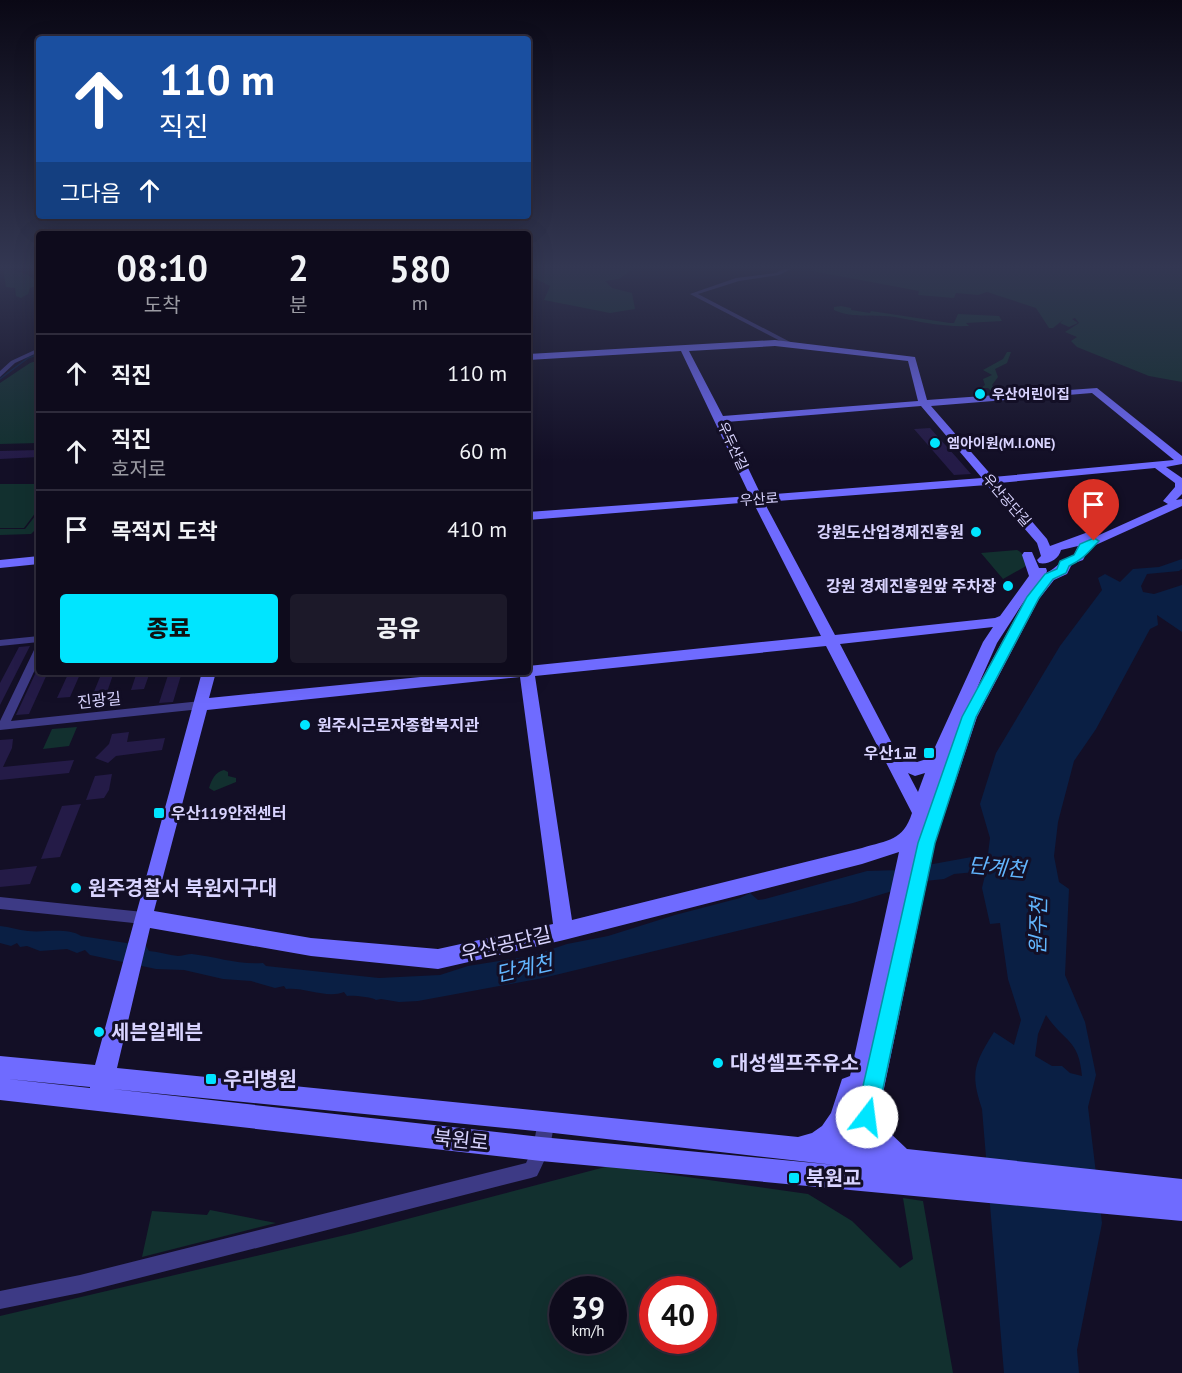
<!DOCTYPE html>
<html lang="ko">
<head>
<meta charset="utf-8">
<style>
  :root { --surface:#0e0b1c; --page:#1c1929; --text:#f1f3f6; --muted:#9b9ba3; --line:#2e2b3b; --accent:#00e5ff }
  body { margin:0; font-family:"PT Sans","Noto Sans KR",sans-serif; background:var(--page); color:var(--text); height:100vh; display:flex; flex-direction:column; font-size:22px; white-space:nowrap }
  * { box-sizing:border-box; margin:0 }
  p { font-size:20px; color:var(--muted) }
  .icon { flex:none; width:33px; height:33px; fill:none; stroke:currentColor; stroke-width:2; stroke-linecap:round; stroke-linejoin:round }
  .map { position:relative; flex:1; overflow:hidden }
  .panel { position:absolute; left:36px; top:231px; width:495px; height:444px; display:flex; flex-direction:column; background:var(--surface); border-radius:6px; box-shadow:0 6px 24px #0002,0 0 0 2px var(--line) }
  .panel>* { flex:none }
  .guide { position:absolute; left:36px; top:36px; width:495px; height:183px; border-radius:6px; box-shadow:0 6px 24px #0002,0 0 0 2px var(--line); background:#1a4fa0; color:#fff; overflow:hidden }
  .speed { position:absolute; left:549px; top:1276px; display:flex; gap:12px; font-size:30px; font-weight:700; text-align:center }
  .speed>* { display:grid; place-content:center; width:78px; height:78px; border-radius:50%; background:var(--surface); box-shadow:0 6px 24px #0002,0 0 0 2px var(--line); line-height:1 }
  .speed small { font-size:15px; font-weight:400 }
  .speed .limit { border:9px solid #d22; background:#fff; color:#111 }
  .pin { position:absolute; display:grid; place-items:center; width:51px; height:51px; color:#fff; margin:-62px -26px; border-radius:50% 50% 50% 0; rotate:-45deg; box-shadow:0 0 6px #0007 }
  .pin .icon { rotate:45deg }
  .me { position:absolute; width:66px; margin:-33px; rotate:15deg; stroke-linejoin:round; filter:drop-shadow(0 0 4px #0008) }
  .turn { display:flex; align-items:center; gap:21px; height:126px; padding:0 24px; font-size:27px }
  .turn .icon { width:78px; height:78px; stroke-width:2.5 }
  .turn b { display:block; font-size:42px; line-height:51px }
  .then { display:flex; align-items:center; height:57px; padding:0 24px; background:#0003; gap:12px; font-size:22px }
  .eta { display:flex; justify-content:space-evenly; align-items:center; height:102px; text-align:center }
  .eta b { font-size:36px; font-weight:800; line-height:42px }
  .cta { display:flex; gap:12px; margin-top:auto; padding:12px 24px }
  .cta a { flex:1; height:69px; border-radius:6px; background:var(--accent); color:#111; font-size:24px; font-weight:800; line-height:69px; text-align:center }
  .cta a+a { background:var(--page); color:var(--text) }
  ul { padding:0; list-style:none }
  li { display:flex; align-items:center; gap:18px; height:78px; padding:0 24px; border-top:2px solid var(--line) }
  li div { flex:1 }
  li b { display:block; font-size:22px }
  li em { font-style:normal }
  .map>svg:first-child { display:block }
  .green { fill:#12302f; fill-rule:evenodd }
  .water { fill:#0a1f44; fill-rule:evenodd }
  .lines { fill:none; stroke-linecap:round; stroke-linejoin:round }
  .stream { stroke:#0a1f44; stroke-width:1.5 }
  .building { fill:#241b47 }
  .street { fill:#3d3a85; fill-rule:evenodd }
  .secondary { fill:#6f6bff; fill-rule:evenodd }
  .route { fill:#00e5ff; stroke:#0095a6; stroke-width:1.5 }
  .poi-dot { fill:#00e5ff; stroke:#130f26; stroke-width:2 }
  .labels { text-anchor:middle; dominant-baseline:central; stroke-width:6; stroke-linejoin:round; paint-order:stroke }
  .far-poi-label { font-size:14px; font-weight:bold; fill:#d9d4ff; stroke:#130f26; text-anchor:start }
  .far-street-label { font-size:14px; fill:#d9d4ff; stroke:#130f26 }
  .poi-label { font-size:16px; font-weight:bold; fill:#d9d4ff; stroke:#130f26; text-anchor:end }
  .street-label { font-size:16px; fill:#d9d4ff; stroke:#130f26 }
  .near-poi-label { font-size:20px; font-weight:bold; fill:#d9d4ff; stroke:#130f26; text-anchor:start }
  .near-street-label { font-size:20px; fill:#d9d4ff; stroke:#130f26 }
  .near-water-label { font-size:21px; font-style:italic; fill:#62b6ff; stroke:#130f26 }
</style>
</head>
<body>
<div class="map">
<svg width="1182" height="1373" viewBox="0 0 1182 1373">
  <rect width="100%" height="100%" fill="#130f26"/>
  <path class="green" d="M3,269C15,269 32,274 39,285L30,288L28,294L21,298L16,296L15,288L6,287Z
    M528,269H633L619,279L605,281L612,288L632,293L635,309L610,313L544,300L550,286L528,275Z
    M812,269H1182V382L1149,376L1077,347L1071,341L1077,337L1065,332L1079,323L1075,318L1072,319L1078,323L1069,327L1060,323L1064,319L1053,328H1049L1036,308L987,292L978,295L956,293L954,298L918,295L919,291L812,271Z
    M841,306L851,308V310L870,313L871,311L950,323H954L958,314L999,316L1002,321L966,323L969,326C942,327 921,322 895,317C875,314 853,319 834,310V307Z
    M1007,352H1011L1007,363L995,369L998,377L992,385L997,392L1004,396H997L988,388H981L985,385L983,379L992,375L983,370L1003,359Z
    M39,360V443L0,444V383L30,363Z
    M0,484H39V508L24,528H0Z
    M39,511V529H36L31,534L0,535V529H25Z
    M1017,550C1023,553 1027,559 1026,566L1003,579L981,553Z
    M77,727L69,746L43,749L52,729Z
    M224,770L228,772V776L236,778V782L214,791L209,788C212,779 215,772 224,770Z
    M609,1166L808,1194L852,1221L900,1268L913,1259L903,1198L923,1201L953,1373H0V1316L354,1233ZM562,1290H614V1341H562ZM652,1290H704V1341H652Z
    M210,1210L276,1223L142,1257L152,1211L207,1215Z"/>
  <path class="water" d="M1182,559V569L1179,571L1147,574L1141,586L1143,592L1154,594L1182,585V632L1157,615L1158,625L1150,629L1096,729L1074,761L1058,822L1054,856L1059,882L1069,889L1065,975L1085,1022L1096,1075L1088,1107L1102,1223L1077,1350L1079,1373H1004L982,1109C970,1073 974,1064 994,1032L1014,1045L1021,1020L1008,979L1000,923L990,924L982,888L986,871L954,874L944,879L925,881L853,903L543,978L418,1001L399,1002L381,999L376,1000C372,997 352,995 347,996L344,992C327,999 305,987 286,989L284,986L275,988L251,981L223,979L184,970L156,969L90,955L85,950L77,953L67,949L40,951L27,946L20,947L17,943L11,946L0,943V926C10,927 18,930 28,931C44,933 67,927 81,936L146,946L149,951C159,952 169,955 178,956C182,956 187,954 192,954C217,957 239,965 263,963L266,966L379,978L440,975L468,966L531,956L567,944L608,936L675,915L740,898L750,893L758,900L765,899L867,871L900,870L988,854L990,838L980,804L996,753L1060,646L1102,590L1098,578L1105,574L1120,582L1133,569L1159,567ZM1046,1015C1064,1042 1079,1039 1082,1076L1070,1073L1062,1066H1052L1035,1056L1038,1034Z"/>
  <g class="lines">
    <path class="stream" d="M0,379L28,358L39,354"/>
  </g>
  <path class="building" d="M930,428L957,458L971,474L954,475L914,429Z
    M39,450V457L0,459V451Z
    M30,646L0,705V683L19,647Z
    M36,672H48L29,714L16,715Z
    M69,672H81L70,697L57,698Z
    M102,672H114L105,698L91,699Z
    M137,672H150L144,689L131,690Z
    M169,672H182L173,702L159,703Z
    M129,732L127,742L165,738L162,750L116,756L108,763L95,758L109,744L112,734Z
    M13,739L12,748L3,767L74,760L69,773L0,780V740Z
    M112,774L109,790L104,798L86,800L95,776Z
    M81,804L60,857L41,859L62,806Z
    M37,866L30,884L0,887V870Z"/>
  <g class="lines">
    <path class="street" d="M783,269H791L779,275L739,281L698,294L794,344V346H790L690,294L736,278L776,273Z
      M39,348V352L15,363L0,377V371L11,361Z
      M39,636V642L0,646V640Z
      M39,647V661L11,721L201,701L205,702L206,705L205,708L201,709L0,730V721L34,650Z
      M0,897L143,912L148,914L150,918L148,922L143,924L0,909Z
      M545,1113L551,1115C558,1133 545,1160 537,1176L531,1178L80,1293L0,1309V1291L80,1275L526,1163L533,1148L539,1115Z"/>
    <path class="secondary" d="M775,340L915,357L927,400L1097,388L1182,456V464L1166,467L1182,478V494L1176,500L1182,499V506L1089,548L1083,560L1072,564L1067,574L1054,580L1039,599L977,717L935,843L881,1103L886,1112L888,1131L907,1149L1182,1179V1221L541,1161L0,1100V1056L95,1065L202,672H216L209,698L471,672H528V666L821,636L753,502L528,520V512L750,496L681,351L528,360V354ZM775,346L908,361L918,401L723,416L689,351ZM1092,393L1174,460L993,477L931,406ZM921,406L982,478L761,495L726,422ZM1155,468L1175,483V487L1163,501L1168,504L1097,536L1095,532L1091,531L1050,546L1047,539L999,483ZM987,485L1037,543L1041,556L1037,560L1039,563C1048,565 1059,559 1061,550L1078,546L1074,555C1061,559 1057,568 1046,573L1047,571L1046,568H1039L1032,552H1024L1022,555L1029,576L1000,616L995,618L835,635L764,502ZM1026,598L977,688L997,643ZM993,627L983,642L930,758L917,762L896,751L840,644ZM826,646L912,813C903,841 888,840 862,848L572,920L535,676ZM520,677L553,924L438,949L311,938L154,911L207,710ZM908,773L915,776L925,773L918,792ZM899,852L850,1076L842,1079L831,1113L822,1126L812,1133L798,1137L117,1068L150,928L311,956L438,969L564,940L862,864ZM8,1079L90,1087V1088ZM112,1089L545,1132L835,1165L541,1137Z
      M39,556V564L0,568V560Z"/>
  </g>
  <linearGradient id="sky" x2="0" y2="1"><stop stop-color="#0a0815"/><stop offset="0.58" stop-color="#333752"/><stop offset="1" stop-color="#333752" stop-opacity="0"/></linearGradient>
  <rect width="1182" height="461" fill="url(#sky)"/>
  <path class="route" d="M1094,538L1099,541C1088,552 1084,559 1069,566L1066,573L1053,579L1039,598L976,717L935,843L877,1117L874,1124L867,1127L860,1124L856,1117L918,843L962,717L1027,597L1045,574L1057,569L1060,561L1074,555L1080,544Z"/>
  <g class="poi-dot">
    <circle cx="980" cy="394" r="6"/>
    <circle cx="935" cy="443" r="6"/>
    <circle cx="976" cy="532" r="6"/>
    <circle cx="1008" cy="586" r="6"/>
    <circle cx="305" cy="725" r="6"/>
    <rect x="923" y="747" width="12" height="12" rx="3"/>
    <rect x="153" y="807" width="12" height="12" rx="3"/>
    <circle cx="76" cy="888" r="6"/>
    <circle cx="99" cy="1032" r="6"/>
    <circle cx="718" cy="1063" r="6"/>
    <rect x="205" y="1073" width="12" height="12" rx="3"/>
    <rect x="788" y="1172" width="12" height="12" rx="3"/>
  </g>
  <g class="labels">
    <g class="far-poi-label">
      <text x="992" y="394">우산어린이집</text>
      <text x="947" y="443">엠아이원(M.I.ONE)</text>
    </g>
    <g class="far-street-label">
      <text transform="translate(733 446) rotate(65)">우두산길</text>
      <text transform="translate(759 499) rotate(-4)">우산로</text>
      <text transform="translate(1007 500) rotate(49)">우산공단길</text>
    </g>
    <g class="poi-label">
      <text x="964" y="532">강원도산업경제진흥원</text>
      <text x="996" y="586">강원 경제진흥원앞 주차장</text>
      <text x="317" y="725" text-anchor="start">원주시근로자종합복지관</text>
      <text x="917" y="753">우산1교</text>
      <text x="171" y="813" text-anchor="start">우산119안전센터</text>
    </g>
    <g class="street-label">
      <text transform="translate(99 700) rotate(-6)">진광길</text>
    </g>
    <g class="near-poi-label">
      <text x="88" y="888">원주경찰서 북원지구대</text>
      <text x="111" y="1032">세븐일레븐</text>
      <text x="730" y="1063">대성셀프주유소</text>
      <text x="223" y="1079">우리병원</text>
      <text x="806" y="1178">북원교</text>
    </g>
    <g class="near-street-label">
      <text transform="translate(506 944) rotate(-13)">우산공단길</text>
      <text transform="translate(461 1140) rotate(6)">북원로</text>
    </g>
    <g class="near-water-label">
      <text transform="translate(997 867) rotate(5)">단계천</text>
      <text transform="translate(1038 926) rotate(-89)">원주천</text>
      <text transform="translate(524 968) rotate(-13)">단계천</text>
    </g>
  </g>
</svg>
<div class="speed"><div>39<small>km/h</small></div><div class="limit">40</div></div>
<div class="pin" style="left:1094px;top:541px;background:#d93025"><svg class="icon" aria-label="arrive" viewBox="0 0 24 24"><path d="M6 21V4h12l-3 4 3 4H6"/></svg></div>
<svg class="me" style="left:867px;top:1117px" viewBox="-20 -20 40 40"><circle r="19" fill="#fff"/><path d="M0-13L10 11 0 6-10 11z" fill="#00e5ff"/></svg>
<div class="guide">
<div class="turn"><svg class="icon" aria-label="ahead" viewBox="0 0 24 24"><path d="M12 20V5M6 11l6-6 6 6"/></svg><div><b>110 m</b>직진</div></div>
<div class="then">그다음<svg class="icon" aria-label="ahead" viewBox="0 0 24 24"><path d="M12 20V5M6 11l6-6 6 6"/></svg></div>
</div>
<section class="panel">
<div class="eta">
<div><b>08:10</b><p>도착</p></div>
<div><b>2</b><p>분</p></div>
<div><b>580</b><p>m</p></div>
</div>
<ul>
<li><svg class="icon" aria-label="ahead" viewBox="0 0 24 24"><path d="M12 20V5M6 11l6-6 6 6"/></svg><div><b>직진</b></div><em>110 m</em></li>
<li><svg class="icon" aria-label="ahead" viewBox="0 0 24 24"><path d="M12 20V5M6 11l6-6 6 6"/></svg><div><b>직진</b><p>호저로</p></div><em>60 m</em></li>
<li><svg class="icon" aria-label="arrive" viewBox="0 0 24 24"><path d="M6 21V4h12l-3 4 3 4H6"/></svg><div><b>목적지 도착</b></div><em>410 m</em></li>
</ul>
<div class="cta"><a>종료</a><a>공유</a></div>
</section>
</div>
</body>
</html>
